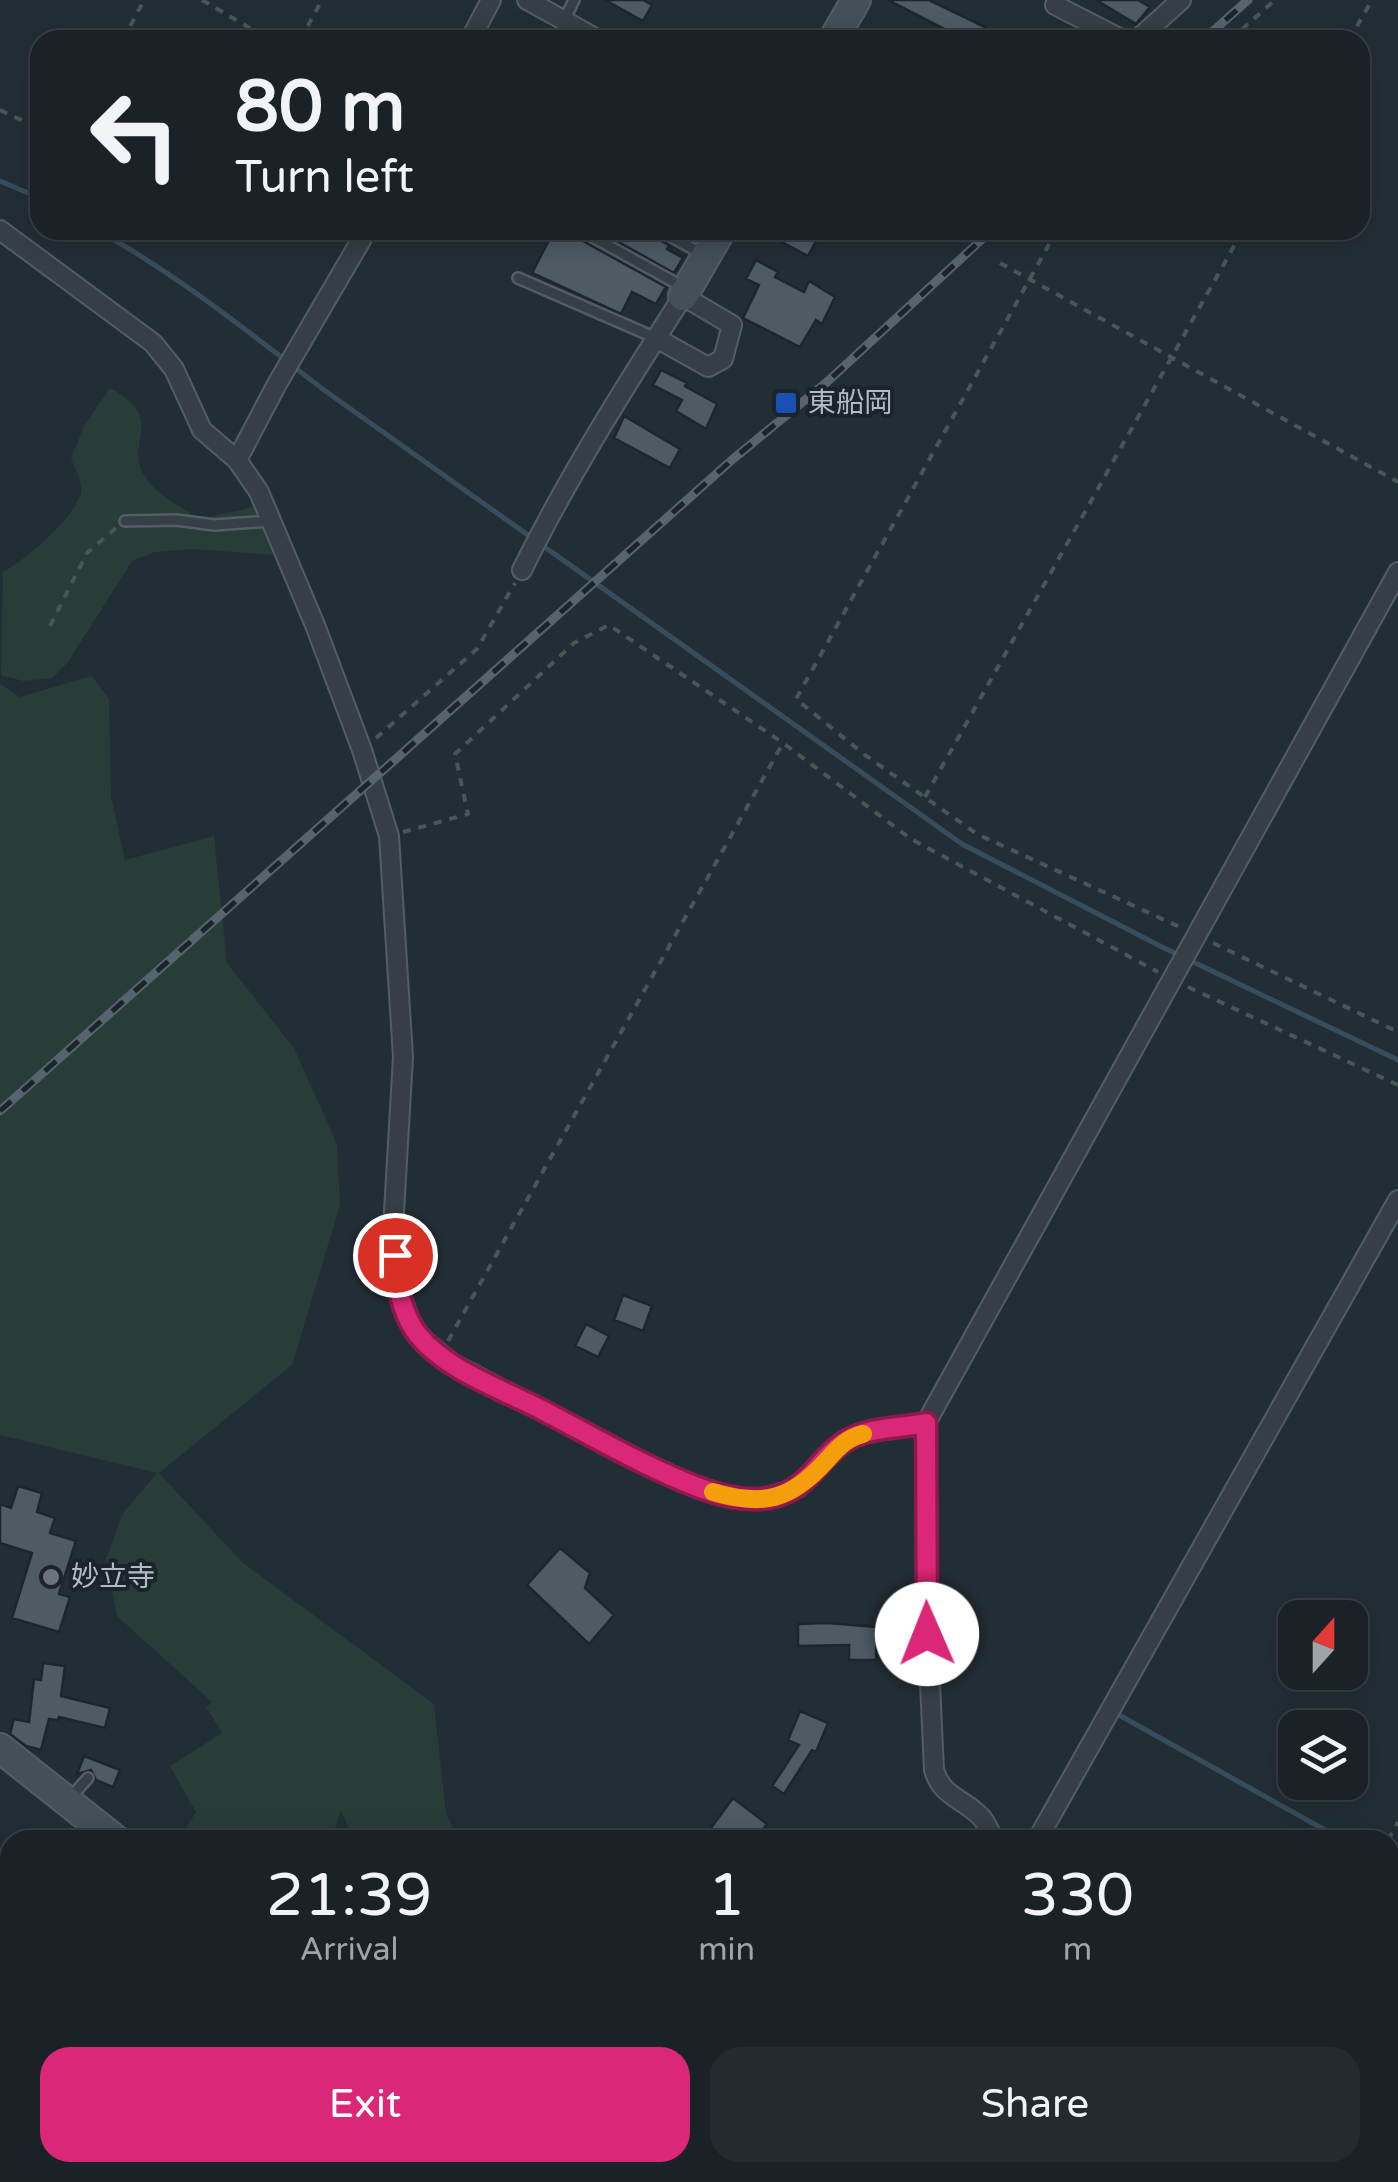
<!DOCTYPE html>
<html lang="en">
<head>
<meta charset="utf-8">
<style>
  :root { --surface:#1a2228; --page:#232a30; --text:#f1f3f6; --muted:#9fa4a8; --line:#383f45; --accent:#db2777 }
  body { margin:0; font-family:"Varela Round","Noto Sans JP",sans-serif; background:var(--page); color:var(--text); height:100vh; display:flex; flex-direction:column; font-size:38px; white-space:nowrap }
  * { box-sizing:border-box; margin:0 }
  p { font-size:32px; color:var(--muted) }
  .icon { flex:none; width:55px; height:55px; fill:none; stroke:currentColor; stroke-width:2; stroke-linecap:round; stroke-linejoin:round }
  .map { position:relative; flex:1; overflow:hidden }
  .sheet { position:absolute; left:0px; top:1830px; width:1400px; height:352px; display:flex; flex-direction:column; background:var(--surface); border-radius:30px 30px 0 0; box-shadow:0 5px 25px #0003,0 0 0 2px var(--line) }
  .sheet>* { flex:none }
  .top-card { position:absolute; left:30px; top:30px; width:1340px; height:210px; border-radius:30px; box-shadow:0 5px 25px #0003,0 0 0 2px var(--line); background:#1a2228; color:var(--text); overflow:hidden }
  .needle { width:65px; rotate:21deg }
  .buttons { position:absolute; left:1278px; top:1600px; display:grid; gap:20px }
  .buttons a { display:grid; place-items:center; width:90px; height:90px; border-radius:20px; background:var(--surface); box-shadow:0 5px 25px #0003,0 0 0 2px var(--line); font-size:50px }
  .pin { position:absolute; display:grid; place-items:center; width:85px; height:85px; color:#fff; margin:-42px; border:5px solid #fff; border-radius:50%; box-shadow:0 2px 10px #0007 }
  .me { position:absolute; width:110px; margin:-55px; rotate:359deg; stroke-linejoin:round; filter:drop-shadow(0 0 8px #0008) }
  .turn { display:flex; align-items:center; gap:35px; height:210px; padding:0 40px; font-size:45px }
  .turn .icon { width:130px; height:130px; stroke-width:2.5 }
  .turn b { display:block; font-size:70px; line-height:85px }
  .eta { display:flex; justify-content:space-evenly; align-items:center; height:170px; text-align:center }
  .eta b { font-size:60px; font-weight:600; line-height:70px }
  .primary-button { display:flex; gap:20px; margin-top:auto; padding:20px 40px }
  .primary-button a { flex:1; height:115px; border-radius:30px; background:var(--accent); color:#fff; font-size:40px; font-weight:600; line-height:115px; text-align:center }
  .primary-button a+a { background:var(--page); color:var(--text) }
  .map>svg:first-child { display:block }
  .green { fill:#283c38 }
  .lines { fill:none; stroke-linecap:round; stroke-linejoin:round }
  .stream { stroke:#384d5b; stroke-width:5 }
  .building { fill:#4e5b64; stroke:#1d262d; stroke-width:2.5 }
  .lane-casing { stroke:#535d64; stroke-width:14 }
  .street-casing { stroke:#535d64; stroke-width:22 }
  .secondary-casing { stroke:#535d64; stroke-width:32 }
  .path { stroke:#465856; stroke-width:4; stroke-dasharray:8 8; stroke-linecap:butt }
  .lane { stroke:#363f46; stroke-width:9 }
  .street { stroke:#363f46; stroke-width:18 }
  .secondary { stroke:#445059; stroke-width:28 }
  .rail-casing { stroke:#58646d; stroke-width:9 }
  .rail { stroke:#1b242b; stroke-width:5; stroke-dasharray:15; stroke-linecap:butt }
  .route-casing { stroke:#8e194d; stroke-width:25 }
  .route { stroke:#db2777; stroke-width:18 }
  .slow { stroke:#f59e0b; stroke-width:18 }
  .transit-dot { fill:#1a4fb4; stroke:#1b242b; stroke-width:4 }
  .worship-dot { fill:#6b7280; stroke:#1b242b; stroke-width:4 }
  .labels { text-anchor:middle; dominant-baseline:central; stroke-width:8; stroke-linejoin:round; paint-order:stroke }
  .poi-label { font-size:28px; fill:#b0bbc3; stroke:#1b242b; text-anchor:start }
</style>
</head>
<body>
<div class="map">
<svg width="1398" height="2182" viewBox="0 0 1398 2182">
  <rect width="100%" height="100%" fill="#222e35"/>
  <path class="green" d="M110,388C168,419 124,440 144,475C156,495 181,507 200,519L246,509L260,502L273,555L194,549L155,552L132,561L68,662L52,678L23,681L1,675L3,572C26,560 69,522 79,498C85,485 76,471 71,459L84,426Z
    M92,676L109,699L111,796L125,860L214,836L227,963L294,1048L337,1144L340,1205L292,1365L159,1473L242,1562L434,1704L446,1814L459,1840H354L341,1811L334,1831L229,1840H178L196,1812L170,1766L222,1733L206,1707L212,1702L117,1616L106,1559L123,1513L157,1473L0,1435V684L20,697Z
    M0,1955L10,1957V2172H200L205,2182H0Z
    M416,2173H645L644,2182H421Z"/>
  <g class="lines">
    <path class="stream" d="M0,181L40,198
      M97,230C178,275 251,334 324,390L962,844L1162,947L1398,1060
      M1119,1715L1343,1840
      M1390,1866L1398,1871"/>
  </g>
  <path class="building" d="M605,0H643L652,5L643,21Z
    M888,0H929L985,27L978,40H966Z
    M1096,0H1138L1150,7L1136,24Z
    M526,230H572L576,237L666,287L656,304L632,292L621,314L532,273L548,242Z
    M597,230H651L654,237L669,245L667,249L683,258L674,273Z
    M788,230H810L819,236L808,256L782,242Z
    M756,260L778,272L775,277L804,292L809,281L835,297L822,324L816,320L800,347L743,318L759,285L746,279Z
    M661,370L687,383L685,386L717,404L706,429L676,411L682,400L653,385Z
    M624,416L680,449L670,468L614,438Z
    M623,1295L652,1306L643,1331L614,1320Z
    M586,1324L609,1336L598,1357L575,1346Z
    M18,1486L42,1493L37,1512L55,1518L50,1533L76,1541L59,1594L70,1597L59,1632L12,1618L32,1553L0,1543V1504L11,1508Z
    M560,1548L590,1573L585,1588L614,1615L589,1644L527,1585Z
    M827,1623L877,1627L876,1660H849V1645L798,1646V1624Z
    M43,1663L65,1666L61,1696L110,1708L105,1728L59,1717L58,1720L49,1719L41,1750L26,1746L10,1734L14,1719L29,1722L34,1679L41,1680Z
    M800,1711L828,1723L816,1752L812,1750L784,1794L772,1786L799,1745L788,1740Z
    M84,1756L120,1770L113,1787L96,1780L91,1770L77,1774Z
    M733,1798L767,1824L755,1840H702Z"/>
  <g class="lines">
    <defs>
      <path id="lane" d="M564,21L574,0
        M580,230L685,288
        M659,230L704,255
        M518,278L656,338
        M125,521L176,520L214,525L271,521
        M70,1798L88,1778
        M924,2182L929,2172"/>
      <path id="street" d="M527,0L599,40
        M1055,5L1123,40
        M470,40L491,0
        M1137,40L1181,0
        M0,230L153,343L174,369L202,430L237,460L259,492L315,625L362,750L389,836L403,1057L393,1229L396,1282L410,1320L419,1336L452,1363L649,1466L701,1488L736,1499H760L798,1488L842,1443L856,1435L926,1423
        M237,460L277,384L367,230
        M522,570C569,475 626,385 683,296L732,325L723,359L708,367L656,338
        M994,1840C990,1833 987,1823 981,1817C964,1799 942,1797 934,1770L926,1597V1423L1398,572
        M1037,1840L1398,1200
        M1390,2165L1398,2168
        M1133,2172L1145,2179L1173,2182
        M1187,2182L1233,2172"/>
      <path id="secondary" d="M833,40L856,0
        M683,296L721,230
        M0,1748L116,1840
        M218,2172V2182"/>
    </defs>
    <use href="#lane" class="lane-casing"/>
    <use href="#street" class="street-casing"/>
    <use href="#secondary" class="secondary-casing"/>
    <path class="path" d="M202,0L270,40
      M123,40L144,0
      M300,40L322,0
      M1230,40L1275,0
      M1349,40L1372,0
      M0,110L40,129
      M1057,230L796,699L865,755L977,834L1182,928
      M1000,263L1398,482
      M50,626L87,553L117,527
      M376,738L477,649L515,583
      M925,797L1243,230
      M403,832L468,814L455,754L574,643L609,625L783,743L911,839L1158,972
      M1213,943L1398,1032
      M1188,987L1398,1085
      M448,1341L783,743
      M1388,1840L1398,1822"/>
    <use href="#lane" class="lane"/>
    <use href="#street" class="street"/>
    <use href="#secondary" class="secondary"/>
    <defs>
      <path id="rail" d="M1203,40L1248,0
        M0,1111L733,459L827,382L992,230"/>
    </defs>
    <use href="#rail" class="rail-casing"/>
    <use href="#rail" class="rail"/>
  </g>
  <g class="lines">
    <defs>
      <path id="route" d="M395,1255C396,1282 401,1313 418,1335C447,1371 502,1389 542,1410C594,1437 645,1467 700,1488C719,1495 739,1500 759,1499C811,1496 814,1457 851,1438C873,1427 903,1428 926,1423L927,1634"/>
    </defs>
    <use href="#route" class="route-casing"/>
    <use href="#route" class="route"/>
    <path class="slow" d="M713,1492C763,1507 791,1500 826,1461C837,1449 846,1438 863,1434"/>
  </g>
  <rect class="transit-dot" x="774" y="391" width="24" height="24" rx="5"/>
  <circle class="worship-dot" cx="51" cy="1577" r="10"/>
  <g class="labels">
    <g class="poi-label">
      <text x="808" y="403">東船岡</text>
      <text x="71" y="1577">妙立寺</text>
    </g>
  </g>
</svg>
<div class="buttons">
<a><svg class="needle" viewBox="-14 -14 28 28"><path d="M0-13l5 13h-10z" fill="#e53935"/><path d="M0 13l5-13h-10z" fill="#9fa4a8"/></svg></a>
<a><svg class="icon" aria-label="layers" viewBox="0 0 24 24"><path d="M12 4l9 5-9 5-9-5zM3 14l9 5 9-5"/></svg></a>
</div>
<div class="pin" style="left:395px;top:1255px;background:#d93025"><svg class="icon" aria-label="arrive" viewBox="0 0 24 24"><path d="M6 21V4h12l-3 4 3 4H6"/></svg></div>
<svg class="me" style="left:927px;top:1634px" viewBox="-20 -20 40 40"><circle r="19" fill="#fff"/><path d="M0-13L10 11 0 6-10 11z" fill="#db2777"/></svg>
<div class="top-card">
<div class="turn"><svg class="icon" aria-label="left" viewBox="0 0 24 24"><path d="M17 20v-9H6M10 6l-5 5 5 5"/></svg><div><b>80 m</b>Turn left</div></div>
</div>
<section class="sheet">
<div class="eta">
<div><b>21:39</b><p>Arrival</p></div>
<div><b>1</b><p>min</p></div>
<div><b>330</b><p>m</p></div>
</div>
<div class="primary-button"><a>Exit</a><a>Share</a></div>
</section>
</div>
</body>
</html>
